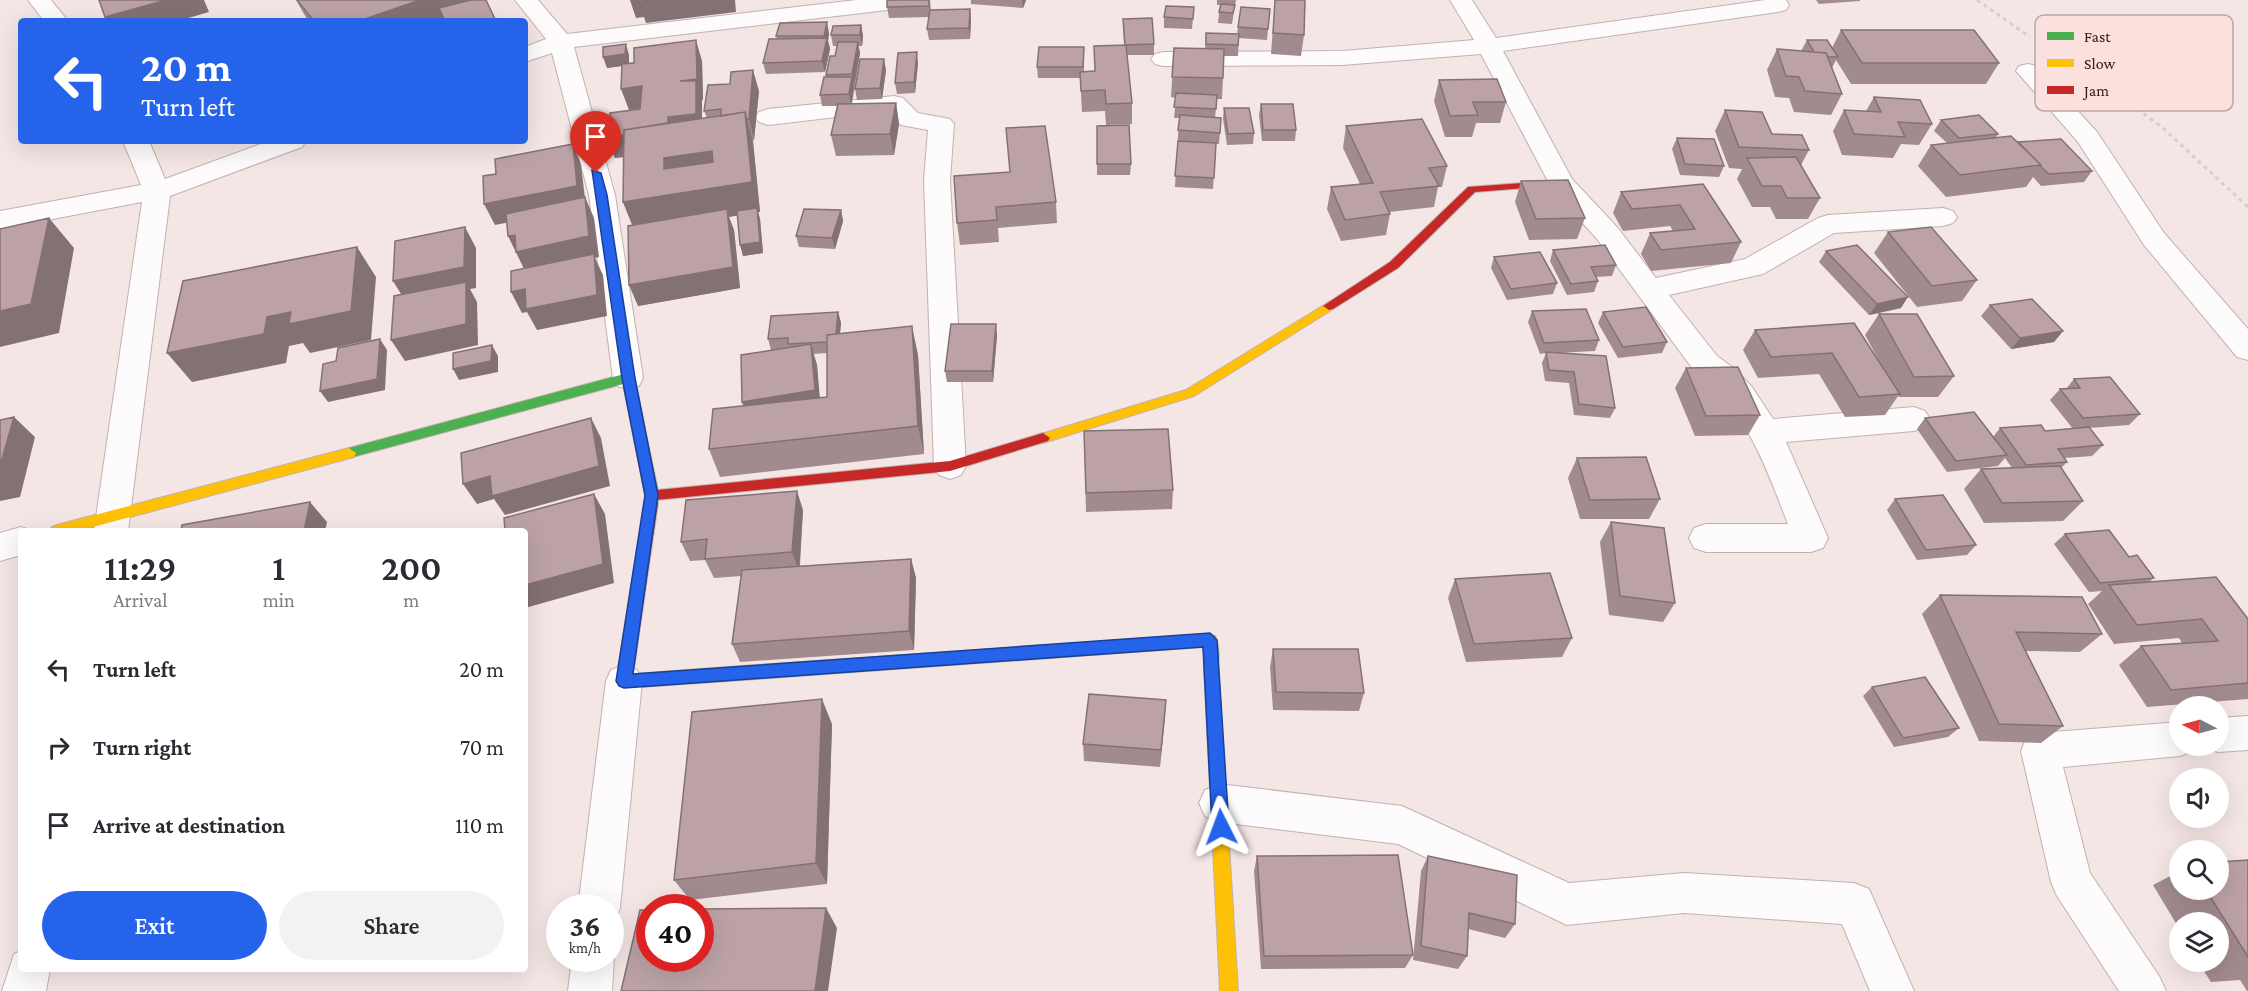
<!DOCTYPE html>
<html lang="en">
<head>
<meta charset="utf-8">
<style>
  :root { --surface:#fff; --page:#f2f2f3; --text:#2b2b33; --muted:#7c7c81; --accent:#2563eb }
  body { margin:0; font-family:"Crimson Pro",serif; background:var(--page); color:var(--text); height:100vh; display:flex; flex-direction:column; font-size:22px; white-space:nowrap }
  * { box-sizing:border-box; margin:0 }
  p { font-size:20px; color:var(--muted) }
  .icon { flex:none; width:33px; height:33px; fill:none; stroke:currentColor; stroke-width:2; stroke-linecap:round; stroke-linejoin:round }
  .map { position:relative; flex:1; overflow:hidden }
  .sheet { position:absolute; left:18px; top:528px; width:510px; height:444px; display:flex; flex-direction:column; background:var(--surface); border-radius:6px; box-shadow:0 6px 24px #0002 }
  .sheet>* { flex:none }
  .banner { position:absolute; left:18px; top:18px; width:510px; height:126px; border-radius:6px; box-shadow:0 6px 24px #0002; background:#2563eb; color:#fff; overflow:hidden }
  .needle { width:39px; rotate:276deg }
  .buttons { position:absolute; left:2169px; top:696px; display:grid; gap:12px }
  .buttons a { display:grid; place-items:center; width:60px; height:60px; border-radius:50%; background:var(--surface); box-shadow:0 6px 24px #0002; font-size:30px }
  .speed { position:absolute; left:546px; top:894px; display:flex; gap:12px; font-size:30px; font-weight:700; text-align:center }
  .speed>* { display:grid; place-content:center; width:78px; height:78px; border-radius:50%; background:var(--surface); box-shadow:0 6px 24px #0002; line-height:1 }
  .speed small { font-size:15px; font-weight:400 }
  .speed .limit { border:9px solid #d22; background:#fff; color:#111 }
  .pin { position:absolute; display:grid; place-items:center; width:51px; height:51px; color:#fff; margin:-62px -26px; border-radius:50% 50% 50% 0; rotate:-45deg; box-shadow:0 0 6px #0007 }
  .pin .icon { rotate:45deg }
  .me { position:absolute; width:66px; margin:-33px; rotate:357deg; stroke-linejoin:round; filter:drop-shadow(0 0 4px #0008) }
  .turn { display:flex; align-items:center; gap:21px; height:126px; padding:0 24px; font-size:27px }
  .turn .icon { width:78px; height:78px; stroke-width:2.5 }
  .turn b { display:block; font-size:42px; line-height:51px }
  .eta { display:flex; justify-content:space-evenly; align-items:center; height:102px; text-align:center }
  .eta b { font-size:36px; font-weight:600; line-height:42px }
  .button { display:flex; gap:12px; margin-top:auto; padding:12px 24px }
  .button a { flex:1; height:69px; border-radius:36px; background:var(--accent); color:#fff; font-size:24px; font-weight:600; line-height:69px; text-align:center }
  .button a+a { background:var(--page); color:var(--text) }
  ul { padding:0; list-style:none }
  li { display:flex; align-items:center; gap:18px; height:78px; padding:0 24px }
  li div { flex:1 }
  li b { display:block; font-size:22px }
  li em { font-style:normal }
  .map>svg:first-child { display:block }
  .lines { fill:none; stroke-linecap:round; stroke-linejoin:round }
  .street-casing { stroke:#c2b1af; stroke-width:2 }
  .fast-casing { stroke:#c2b1af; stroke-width:2 }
  .slow-casing { stroke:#c2b1af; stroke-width:2 }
  .jam-casing { stroke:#c2b1af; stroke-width:2 }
  .path { stroke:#d4cfcf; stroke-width:3; stroke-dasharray:4 4; stroke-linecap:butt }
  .street { fill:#fdfbfb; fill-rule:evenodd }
  .fast { fill:#4caf50; fill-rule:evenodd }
  .slow { fill:#ffc107; fill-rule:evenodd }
  .jam { fill:#c62828; fill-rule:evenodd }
  .wall { fill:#a28b8f; fill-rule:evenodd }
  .shaded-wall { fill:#847174 }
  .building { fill:#bca2a6; stroke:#847174; stroke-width:1.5; fill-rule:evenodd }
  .route { fill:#2563eb; stroke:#184099; stroke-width:1.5 }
  .key { fill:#fbe1dd; stroke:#bea5a2; stroke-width:1.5 }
  .key-label { font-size:16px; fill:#301a17 }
</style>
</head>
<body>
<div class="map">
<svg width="2248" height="991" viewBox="0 0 2248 991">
  <rect width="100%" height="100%" fill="#f4e6e4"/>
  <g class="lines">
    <defs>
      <path id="street" d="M28,0H51L68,21H44Z
        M515,0H538L567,34L856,0H924L921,5L913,7L574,47L615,195L643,378L639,386L628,389L617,386L613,378L589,195L552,53L525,62V47L546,39Z
        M1450,0H1472L1496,38L1765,0H1786L1789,5L1786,10L1778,12L1503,51L1572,179L1617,227L1656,278L1745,259L1818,218L1828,215L1943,208L1953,211L1957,217L1953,223L1943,226L1834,233L1763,274L1669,295L1717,356L1735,369L1752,387L1773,419L1914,407L1925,411L1930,419L1925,427L1914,431L1786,442L1828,538L1823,548L1811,552H1706L1694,548L1689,538L1694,528L1706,524H1788C1766,468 1747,409 1695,372L1597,239L1552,189L1481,54L1342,65L1163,66L1155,64L1151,59L1155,54L1163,52L1342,51L1474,40Z
        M2028,64L2037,66L2097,132L2164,233L2248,329V360L2237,357L2144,245L2078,142L2016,71L2019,66Z
        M894,96L903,98L918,113L950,119L954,124L950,180L966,466L961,475L950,479L939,475L934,466L924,180L928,130L901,125L888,111L768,125L759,122L755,117L759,112L768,109Z
        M123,141H149L165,179L269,141H306L302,147L170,196L128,531H94L142,202L0,229V211L141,185Z
        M21,527L32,531H21V555L0,561V533Z
        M624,665L637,670L642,681L620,908L614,923L610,924V908H578L606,681L611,670Z
        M2248,716V750L2218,752L2205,747L2218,746V718Z
        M2180,722V746H2196L2193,751L2180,756L2063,767L2090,873L2159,976L2166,991H2119L2057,896L2051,882L2021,751L2026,739L2040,733Z
        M1219,784L1402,806L1569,883L1684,873L1854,883L1869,889L1914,991H1870L1842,924L1684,913L1567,925L1398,844L1219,822L1205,816L1199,803L1205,790Z
        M610,949L614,958L612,991H568L572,958H610Z
        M21,951V969H50L46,991H2L14,954Z"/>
      <path id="fast" d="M628,373L634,378L659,495L656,507H646L645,495L623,384L349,458L342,453L349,448Z
        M1210,634L1215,636C1219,644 1220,661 1216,670L1211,672L1206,670L1203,647L728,681L723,679L720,674L723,669L728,667Z"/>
      <path id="slow" d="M1329,302L1333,303L1335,306L1333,309L1194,396L1043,443L1036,438L1038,435L1186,390Z
        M349,448L356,453L354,457L78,531H50L52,527L57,525Z
        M1211,658L1216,660L1218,665L1238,991H1220L1204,665L1206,660Z"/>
      <path id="jam" d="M1561,180L1566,183L1565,185L1475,192L1398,268L1333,309L1329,310L1323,306L1390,262L1468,187Z
        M1043,433L1050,438L1048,441L950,471L656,500L658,503L633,674L728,667L733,669L736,674L733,679L728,681L624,688L619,686L616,681L647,491L950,461Z"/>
    </defs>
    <use href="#street" class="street-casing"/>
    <use href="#fast" class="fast-casing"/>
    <use href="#slow" class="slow-casing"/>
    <use href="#jam" class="jam-casing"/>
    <path class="path" d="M1977,0L2030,37
      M2066,57L2163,128L2248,207"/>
    <use href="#street" class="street"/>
    <use href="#fast" class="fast"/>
    <use href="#slow" class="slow"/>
    <use href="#jam" class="jam"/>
  </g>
  <path class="wall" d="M296,0H486L496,21H308Z
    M930,0L931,10L970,9L971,20L970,39L929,40L927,29L929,17L889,18L887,7Z
    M971,0H1026L1023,8L971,4Z
    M1217,0H1236L1232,24L1218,23L1220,5H1217Z
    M1275,0H1305L1304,35L1301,56L1271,54Z
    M1816,0H1860V1L1819,4Z
    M1194,7L1192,29L1164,28V17Z
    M1270,9L1267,40L1239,38L1238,56H1224L1222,99H1217L1215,118H1221L1219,144H1216L1213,189L1175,187L1179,118H1174L1176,98L1171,97L1174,48L1205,49L1206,33L1237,34L1238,27Z
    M1123,19L1154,44V55H1127L1132,103V124L1106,125L1105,111L1082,112L1080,78H1038L1037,67L1084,47V72L1095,71L1094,46L1124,45Z
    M861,25L863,36L862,46H858L860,53L852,104L896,103L899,124L894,155L836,156L831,135L837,106H822L820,95L826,77V75L835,56L837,46H833L831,35Z
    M1841,30L1999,63L1986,84H1851L1836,60L1832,68L1842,94L1831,115L1794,112L1789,98L1775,97L1767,70L1777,49L1801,51L1807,40L1832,48Z
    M829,33L828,41L830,49L825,72L766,74L763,63L777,39L776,36Z
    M629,55V63L702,61L703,100H702V118H707L704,111L759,91L754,140L753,141L760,212H758L760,219L763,253L743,256L737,215L729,217L734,230L740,288L638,306L632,225L623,202V157L615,158L607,137L640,109V108L629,110L622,66L607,68Z
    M918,63L915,93L897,94L895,83Z
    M886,70L882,99L857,100L855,89Z
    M1439,80L1506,102L1500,123H1476L1472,137H1445L1434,101Z
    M1874,97L1932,124L1919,145L1901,144L1893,158L1842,155L1833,131L1844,110L1866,111Z
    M1261,104L1296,130L1295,141H1262L1259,115Z
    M1224,108L1254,133L1253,144L1227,145L1223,119Z
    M1725,110L1772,134L1809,150L1801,165L1820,198L1808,219H1776L1770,207H1752L1737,179L1742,169L1729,168L1715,131Z
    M1941,120L1998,134L1996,138L2018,143L2092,171L2084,182L2041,186L2033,177L2026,187L1946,197L1918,166L1931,145L1947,143L1934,131Z
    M1097,126L1131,164L1130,175H1097Z
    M1346,126L1447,166L1442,187H1438L1434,207L1389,212L1390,214L1386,235L1341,241L1327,209L1331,187L1360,184L1343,148Z
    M1677,138L1724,166L1719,177L1680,175L1672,149Z
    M954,176L1056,202L1057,223L998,228L999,242L960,245L957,223Z
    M1521,181L1585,218L1577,239L1529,240L1515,202Z
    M1703,184L1741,242L1731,263L1651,271L1641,254L1650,233L1673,231L1670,226L1623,231L1613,213L1621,192Z
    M841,210L843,221L835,249L799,247L796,236Z
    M1888,232L1977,280L1962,301L1917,307L1874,253Z
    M1553,250L1616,265L1612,276L1596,277L1598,281L1594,292L1567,295L1550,261Z
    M1826,251L1901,308L1869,315L1819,262Z
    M1494,257L1557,283L1553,294L1507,300L1491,268Z
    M1990,305L2063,331L2054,342L2011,349L1981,316Z
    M1532,311L1599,340L1595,351L1557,353L1615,408L1610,418L1574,415L1569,383L1545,381L1542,363L1546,353L1540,354L1528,322Z
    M838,312L841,323L840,334L918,355L924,454L720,477L709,449L744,406L742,402L771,350L768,339ZM827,353V397H819L817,365L813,354Z
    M1603,312L1667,342L1662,353L1618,358L1598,323Z
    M1879,314L1954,376L1938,397H1899L1898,396L1885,415L1845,417L1819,374L1758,378L1743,350L1755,330L1854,323L1885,372L1865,335Z
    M997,335L993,382H947L945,371Z
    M1686,368L1760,415L1748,435L1695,436L1675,388Z
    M2074,379L2140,414L2129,425L2089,428L2103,445L2092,456L2065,458L2067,462L2061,468L2083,501L2063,521L1984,523L1964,489L1981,469L2012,468L2005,458L1998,466L1947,472L1917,429L1925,418L1993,437L2000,428L2045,431L2073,429L2050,400L2060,389H2066Z
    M1084,431L1173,490L1172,509L1086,512Z
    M1577,458L1660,499L1649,519H1580L1568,478Z
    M1895,499L1976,545L1967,555L1917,560L1887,510Z
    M803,510L800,566L911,559L916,578L914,650L740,662L732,644L741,576L714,578L705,560L690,561L681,542Z
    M1611,522L1675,603L1663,622L1609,615L1600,542Z
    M2065,534L2129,557L2154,578L2149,582L2248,619V699L2147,707L2119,665L2141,646L2182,643L2179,638L2114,644L2088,604L2102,591L2089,592L2054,544Z
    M1455,579L1572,638L1562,657L1466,662L1448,598Z
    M1940,595L2102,634L2080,652L2026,651L2063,726L2041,743L1979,741L1922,614Z
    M1273,649L1364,693L1359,711L1273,710L1270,667Z
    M1872,687L1959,728L1948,737L1894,747L1863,696Z
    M1166,700L1160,767L1084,761L1083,744Z
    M832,724L827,884L690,900L674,880Z
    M1257,856L1413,955L1405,968L1261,969L1254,871Z
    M1428,856L1515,924L1505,938L1468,929L1467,956L1458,969L1413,960L1421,871Z
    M2248,860V991H2247L2240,980L2211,982L2198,962H2218V922H2180V930L2153,885L2180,871V890H2218Z"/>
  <path class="shaded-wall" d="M166,0H204L209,12L178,21H108L105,17Z
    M420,0H474L456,21H359Z
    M630,0H735L736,12L646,23L644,17L636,18Z
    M1022,0H1026L1023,8Z
    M970,9L971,20L970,39L969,28Z
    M827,22L829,33L828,41L830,49L825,72L822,61L826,44L824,36Z
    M861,25L863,36L862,46L860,35Z
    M696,40L702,61L703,100H702V135L676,151L615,158L607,137L668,117L687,102Z
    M858,42L860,53L854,85L852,74Z
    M626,44L629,55V65L607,68L603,57Z
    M917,52L918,63L915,93L914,82Z
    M884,59L886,70L882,99L880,88Z
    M753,70L759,91L754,140L749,119Z
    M852,77L854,88L851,105L849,94Z
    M642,86L650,107L629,110L621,89Z
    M896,103L899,124L894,155L890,134Z
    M745,112L753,142L760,212H758L760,219L763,253L743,256L740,245L757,212L729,217L734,230L740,288L638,306L629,285L635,231L623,202L664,169V158L712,151Z
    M573,144L581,165L586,207L495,225L484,204Z
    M585,197L594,218L599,257L595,258L603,275L607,316L537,330L527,312L522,313L511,292L526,273L508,236Z
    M841,210L843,221L835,249L832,238Z
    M49,218L74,248L59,333L0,347V311Z
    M465,227L476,248V288L470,289L477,302L478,345L405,361L391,340L406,302L393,281Z
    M357,247L376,277L371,340L310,353L303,343L289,346L286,363L192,382L167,353L267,317Z
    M1908,297L1901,308L1869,315L1877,304Z
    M838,312L841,323L838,352L835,341Z
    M996,324L997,335L993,382L992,371Z
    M912,326L918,355L924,454L918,426Z
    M2063,331L2054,342L2011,349L2020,338Z
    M380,339L387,350L385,390L328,402L320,391Z
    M811,344L817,365L821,411L750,422L742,402Z
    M492,345L498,356V372L459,380L453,369Z
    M14,417L35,437L20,497L0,501V466Z
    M591,418L601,438L610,486L505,515L494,499L477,504L463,484Z
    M797,491L803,510L799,571L792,552Z
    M594,494L605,514L614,583L525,608V585Z
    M310,502L327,522L325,531H304Z
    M911,559L916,578L914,650L909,631Z
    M822,699L832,724L827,884L816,863Z
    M1166,700L1165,718L1160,767L1161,750Z
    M826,908L837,928L828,991H815Z"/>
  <path class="building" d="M99,0H166L105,17Z
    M297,0H420L359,21H314Z
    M471,0H486L496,21H445L439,8Z
    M639,0H659L639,2Z
    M887,0H929V6L887,7Z
    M1275,0H1305L1304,35L1273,33Z
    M1221,4L1235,5L1233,13L1219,12Z
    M1166,6L1194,7L1193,19L1164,17Z
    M1241,7L1270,9L1268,29L1238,27Z
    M970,9L969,28L927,29L930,10Z
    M1152,18L1154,44L1125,45L1123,19Z
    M827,22L824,36H776L780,23Z
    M861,25L860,35H831L833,26Z
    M1841,30H1974L1999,63H1862Z
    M1206,33L1239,34L1238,45L1206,44Z
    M827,38L822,61L763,63L769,39Z
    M696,40L697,79L680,81H696V114L668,117V123L624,130V135L607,137L610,113L640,109L642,86L621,89L622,64L634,63V48Z
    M1807,40H1827L1838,57H1828L1826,53L1814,52Z
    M838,42H858L852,74L826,75L830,56H835Z
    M626,44L625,54L603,57V47Z
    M1126,45L1132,103L1106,104L1105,90L1081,91L1080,72L1095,71L1094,46Z
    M1039,47H1084L1083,67H1037Z
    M1174,48L1224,49L1223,78L1172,77Z
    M1777,49L1826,53L1842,94L1805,91L1799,77L1786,76Z
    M917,52L914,82L895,83L898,53Z
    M860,59H884L880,88L855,89Z
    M753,70L749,119L747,120L745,112L721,116V109L704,111L708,85L730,84L731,72Z
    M824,77H852L849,94L820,95Z
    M1497,79L1506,102H1473L1478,115L1450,116L1439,80Z
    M1176,93L1217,95L1216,109L1174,107Z
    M1874,97L1920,100L1932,124L1898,122L1905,137L1854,134L1844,110L1881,112Z
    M896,103L890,134L831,135L838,104Z
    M1261,104H1293L1296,130H1263Z
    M1224,108H1249L1254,133L1228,134Z
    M1725,110L1762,112L1772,134L1802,135L1809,150L1739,147Z
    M745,112L752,182L623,202L624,130ZM712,151L713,162L664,169V158Z
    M1180,115L1221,118L1220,133L1178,130Z
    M1979,115L1998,134L1959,138L1941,120Z
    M1422,119L1447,166L1429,168L1439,186L1380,192L1390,214L1345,220L1331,187L1373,183L1346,126Z
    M1129,125L1131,164H1097V126Z
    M1045,126L1056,202L996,207L997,220L957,223L954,176L1010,172L1006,128Z
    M2011,136L2041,165L1960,175L1931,145Z
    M1677,138L1714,139L1724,166L1685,164Z
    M2061,139L2092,171L2049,174L2040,166L2041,165L2018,142Z
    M1178,141L1216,143L1214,178L1175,176Z
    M573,144L577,186L484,204L483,176L496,174L495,159Z
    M1796,157L1820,198H1787L1781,186H1762L1747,158Z
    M1568,180L1585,218L1536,219L1521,181Z
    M1703,184L1741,242L1661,250L1650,233L1695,229L1680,205L1632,209L1621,192Z
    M585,197L589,236L516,252L515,235L508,236L506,214Z
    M757,208L760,242L740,245L737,211Z
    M727,209L733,267L629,285L628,226Z
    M804,209L841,210L832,238L796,236Z
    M49,218L31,304L0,311V229Z
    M465,227L464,267L393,281L395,241Z
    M1931,227L1977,280L1932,286L1888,232Z
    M1605,245L1616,265L1591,267L1598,281L1571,284L1553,250Z
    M1857,245L1908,297L1877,304L1826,251Z
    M357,247L351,311L289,324L291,312L267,317L264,334L167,353L183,281Z
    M1540,252L1557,283L1511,289L1494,257Z
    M594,254L597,295L526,309L525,289L511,292V271Z
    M466,282V324L391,340L394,296Z
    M2032,299L2063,331L2020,338L1990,305Z
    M1646,307L1667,342L1623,347L1603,312Z
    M1586,309L1599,340L1544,343L1532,311Z
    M838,312L836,334L827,335V342L788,344V338L768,339L771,316Z
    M1879,314H1917L1954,376L1914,377Z
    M1854,323L1900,394L1859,397L1832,353L1771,357L1755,330Z
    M951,324H996L992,371H945Z
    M912,326L918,426L709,449L713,409L827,397V335Z
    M380,339L377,379L320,391L323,364L336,361L338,348Z
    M811,344L815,390L742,402L741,355Z
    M492,345L491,361L453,369V353Z
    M1546,352L1606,356L1615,408L1579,404L1574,372L1549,370Z
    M1738,367L1760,415L1706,416L1686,368Z
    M2110,377L2140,414L2083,418L2060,389L2080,388L2074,379Z
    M1974,412L2007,455L1956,461L1925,418Z
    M14,417L0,466V420Z
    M591,418L599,466L492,496L490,476L463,484L461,453Z
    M2041,425L2045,431L2089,427L2103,445L2058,449L2067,462L2026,465L2000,428Z
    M1168,429L1173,490L1086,493L1084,431Z
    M1646,457L1660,499L1590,500L1577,458Z
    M2060,466L2083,501L2002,503L1981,469Z
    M797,491L792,552L705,559L707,539L681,542L686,500Z
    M594,494L603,564L525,585V531H505L504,518Z
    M1943,495L1976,545L1926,550L1895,499Z
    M310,502L304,531H181L182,525Z
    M1611,522L1664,528L1675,603L1620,596Z
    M2109,530L2129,557L2137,555L2154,578L2100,583L2065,534Z
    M911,559L909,631L732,644L742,570Z
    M1550,573L1572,638L1474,644L1455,579Z
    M2216,577L2248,619V683L2171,690L2141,646L2218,641L2202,619L2137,625L2109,585Z
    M1940,595L2082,597L2102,634L2016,632L2063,726L1999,724Z
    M1273,649H1358L1364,693L1276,692Z
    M1925,677L1959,728L1903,738L1872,687Z
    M1089,694L1166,700L1161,750L1083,744Z
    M822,699L816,863L674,880L692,712Z
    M1398,855L1413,955L1264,956L1257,856Z
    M1428,856L1517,875L1515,924L1469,913L1467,956L1421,946Z
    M2248,860V957L2206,890H2218V862Z
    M826,908L815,991H621L640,910H650V958H700V909Z"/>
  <path class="route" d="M592,170L601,173L607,195L635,378L658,495L633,674L1210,633L1217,640L1229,827L1226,832L1221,835L1215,832L1212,827L1203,647L624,688L619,686L616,681L645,495L622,378Z"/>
  <rect x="2035" y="15" width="198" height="96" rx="9" class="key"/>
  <rect x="2047" y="32" width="27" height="8" fill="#4caf50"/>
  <rect x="2047" y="59" width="27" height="8" fill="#ffc107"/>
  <rect x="2047" y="86" width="27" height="8" fill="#c62828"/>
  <g class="key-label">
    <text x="2084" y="42">Fast</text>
    <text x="2084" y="69">Slow</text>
    <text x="2084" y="96">Jam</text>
  </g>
</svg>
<div class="buttons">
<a><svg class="needle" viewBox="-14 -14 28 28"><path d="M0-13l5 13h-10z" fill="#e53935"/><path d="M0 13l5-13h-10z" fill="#7c7c81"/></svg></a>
<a><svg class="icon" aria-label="sound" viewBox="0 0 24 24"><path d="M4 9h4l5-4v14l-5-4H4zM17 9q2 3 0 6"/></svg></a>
<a><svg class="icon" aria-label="search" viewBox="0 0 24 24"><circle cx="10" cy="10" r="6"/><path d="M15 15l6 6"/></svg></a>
<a><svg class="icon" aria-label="layers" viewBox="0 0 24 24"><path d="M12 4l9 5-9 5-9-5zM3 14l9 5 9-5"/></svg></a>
</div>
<div class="speed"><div>36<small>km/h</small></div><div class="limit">40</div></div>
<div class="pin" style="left:596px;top:173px;background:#d93025"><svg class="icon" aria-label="arrive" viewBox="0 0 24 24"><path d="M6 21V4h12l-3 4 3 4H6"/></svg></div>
<svg class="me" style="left:1221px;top:827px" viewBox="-20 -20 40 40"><path d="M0-17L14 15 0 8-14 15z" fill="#2563eb" stroke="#fff" stroke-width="4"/></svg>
<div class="banner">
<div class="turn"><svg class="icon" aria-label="left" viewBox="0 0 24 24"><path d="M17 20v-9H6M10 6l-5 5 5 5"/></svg><div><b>20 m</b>Turn left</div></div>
</div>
<section class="sheet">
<div class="eta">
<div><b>11:29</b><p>Arrival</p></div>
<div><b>1</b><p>min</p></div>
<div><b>200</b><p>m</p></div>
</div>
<ul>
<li><svg class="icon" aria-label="left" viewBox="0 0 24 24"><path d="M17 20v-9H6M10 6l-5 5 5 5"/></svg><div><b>Turn left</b></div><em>20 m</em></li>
<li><svg class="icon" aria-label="right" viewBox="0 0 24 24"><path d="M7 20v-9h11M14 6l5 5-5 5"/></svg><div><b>Turn right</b></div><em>70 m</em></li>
<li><svg class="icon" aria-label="arrive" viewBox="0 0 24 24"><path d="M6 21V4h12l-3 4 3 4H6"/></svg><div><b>Arrive at destination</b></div><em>110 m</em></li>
</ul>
<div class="button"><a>Exit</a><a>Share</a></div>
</section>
</div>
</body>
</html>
